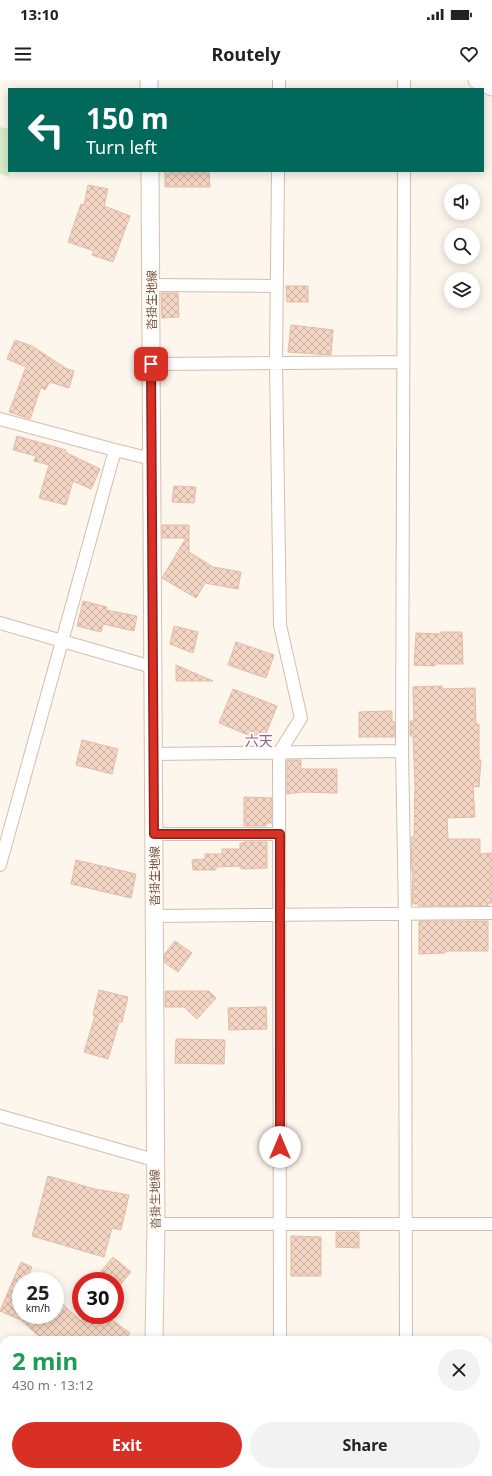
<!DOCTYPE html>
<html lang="en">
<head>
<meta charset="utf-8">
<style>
  :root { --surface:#fff; --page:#f2f2f2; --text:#222; --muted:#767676; --accent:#d93025 }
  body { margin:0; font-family:"Noto Sans","Noto Sans JP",sans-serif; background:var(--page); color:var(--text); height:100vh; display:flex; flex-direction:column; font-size:15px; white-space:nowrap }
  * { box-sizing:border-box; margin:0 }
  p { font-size:13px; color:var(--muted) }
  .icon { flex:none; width:22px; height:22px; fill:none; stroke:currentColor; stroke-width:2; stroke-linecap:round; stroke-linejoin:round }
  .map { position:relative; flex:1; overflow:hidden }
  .drawer { position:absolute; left:0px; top:1256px; width:492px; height:140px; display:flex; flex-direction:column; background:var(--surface); border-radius:12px 12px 0 0; box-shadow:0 2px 10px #0003 }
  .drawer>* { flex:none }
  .hud { position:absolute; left:8px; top:8px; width:476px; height:84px; border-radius:0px; box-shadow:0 2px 10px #0003; background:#00695c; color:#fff; overflow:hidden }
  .fabs { position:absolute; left:444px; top:104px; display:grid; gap:8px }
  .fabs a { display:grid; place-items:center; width:36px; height:36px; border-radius:50%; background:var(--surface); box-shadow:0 2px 10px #0003; font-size:20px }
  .speed { position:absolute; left:12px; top:1192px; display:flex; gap:8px; font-size:20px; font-weight:700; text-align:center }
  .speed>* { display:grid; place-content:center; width:52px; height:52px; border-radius:50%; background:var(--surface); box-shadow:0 2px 10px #0003; line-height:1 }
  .speed small { font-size:10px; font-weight:400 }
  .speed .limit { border:6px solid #d22; background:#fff; color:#111 }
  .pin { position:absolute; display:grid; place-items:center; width:34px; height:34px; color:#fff; margin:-17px; border-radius:8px; box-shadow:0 2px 6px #0006 }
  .me { position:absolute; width:44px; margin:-22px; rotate:0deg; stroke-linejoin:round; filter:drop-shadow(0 0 3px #0008) }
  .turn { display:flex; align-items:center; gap:14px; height:84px; padding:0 12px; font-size:18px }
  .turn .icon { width:52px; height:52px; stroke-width:2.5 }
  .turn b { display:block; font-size:28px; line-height:34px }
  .round { display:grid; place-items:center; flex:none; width:42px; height:42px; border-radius:21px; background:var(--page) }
  .headline { display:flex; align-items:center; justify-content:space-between; height:68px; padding:0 12px }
  h1 { font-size:24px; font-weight:700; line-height:30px; color:#1e9e55 }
  .action { display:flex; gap:8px; margin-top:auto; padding:8px 12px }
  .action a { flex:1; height:46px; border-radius:24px; background:var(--accent); color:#fff; font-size:16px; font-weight:700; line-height:46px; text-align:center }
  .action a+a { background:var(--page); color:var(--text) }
  .status { display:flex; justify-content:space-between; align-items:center; height:28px; padding:0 20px; background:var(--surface); direction:ltr }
  .status svg { height:11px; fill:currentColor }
  header { display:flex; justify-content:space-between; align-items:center; height:52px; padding:0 12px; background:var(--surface); font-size:18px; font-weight:700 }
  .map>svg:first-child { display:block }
  .green { fill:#d8ecc9 }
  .building { fill:url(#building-cross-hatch); stroke:#e6bba3 }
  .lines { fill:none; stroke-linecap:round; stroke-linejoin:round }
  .minor-casing { stroke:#d1beb0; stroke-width:14 }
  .secondary-casing { stroke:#d6c0b0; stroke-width:19 }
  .minor { stroke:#fff; stroke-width:12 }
  .secondary { stroke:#fff; stroke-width:17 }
  .route-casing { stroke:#8d1f18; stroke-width:10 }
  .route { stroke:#d93025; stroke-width:7 }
  .labels { text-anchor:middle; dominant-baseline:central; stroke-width:4; stroke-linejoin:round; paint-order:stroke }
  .street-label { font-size:12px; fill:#7a5c4d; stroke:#fffaf3 }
  .quarter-label { font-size:14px; fill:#846695; stroke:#fffaf3 }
</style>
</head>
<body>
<div class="status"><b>13:10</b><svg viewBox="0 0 49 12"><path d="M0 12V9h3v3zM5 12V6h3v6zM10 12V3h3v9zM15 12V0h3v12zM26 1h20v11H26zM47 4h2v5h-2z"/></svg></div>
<header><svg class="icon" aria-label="menu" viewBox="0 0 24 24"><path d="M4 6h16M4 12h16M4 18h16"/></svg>Routely<svg class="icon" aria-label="heart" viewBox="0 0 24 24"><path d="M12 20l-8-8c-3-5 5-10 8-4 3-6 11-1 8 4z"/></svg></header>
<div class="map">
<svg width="492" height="1396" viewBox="0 0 492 1396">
  <defs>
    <pattern id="building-cross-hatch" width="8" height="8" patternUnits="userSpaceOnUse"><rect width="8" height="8" fill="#f3d5c3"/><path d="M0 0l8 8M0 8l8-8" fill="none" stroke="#cab0a1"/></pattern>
  </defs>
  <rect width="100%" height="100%" fill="#fdf6ec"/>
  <path class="green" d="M0,47L9,49L10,91L9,97L0,94Z"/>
  <path class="building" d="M165,91H209L210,107H165Z
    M88,105L108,109L104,126L130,136L113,182L92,175L94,171L68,162L81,124L84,125Z
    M286,206H308V222H287Z
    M161,213H178L179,237L162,238Z
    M291,245L333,250L331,275L288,272Z
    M15,260L32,266L67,289L74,291L69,308L50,302L45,310L41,307L30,339L9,332L26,287L7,279Z
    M17,356L66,370L65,372L100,389L91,409L73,401L66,425L39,418L49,385L34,381L36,376L13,370Z
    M174,406L196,407L194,423L172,422Z
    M162,445H189V472L213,487L241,492L238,509L205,503L196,518L162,498L186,458H162Z
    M83,521L107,527L106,530L137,536L134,551L103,544L101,552L77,546Z
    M174,546L198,552L193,573L170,564Z
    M441,552H462L463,584H435V586L414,585L416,553L441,554Z
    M236,562L274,575L266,598L228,585Z
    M176,585L213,601H176Z
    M442,606V609L475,608L476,644H479V680H481L479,707L473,706L475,737L447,738L448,759H480V774L492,773V823H488V826H419V824H412L413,791H412L411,757H414L415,706L413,656H410V641H414L413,607Z
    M233,609L277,626L263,661L219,643Z
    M392,631V642H395V657H359V632Z
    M82,660L118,669L112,694L76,685Z
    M287,680H301V689H337V713L302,712L287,714Z
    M244,717L272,718V743H266V746H244Z
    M244,762H267V788L241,789V786L216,787V790H193L192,780L205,779V774H222V769H240V763H244Z
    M76,780L136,794L131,818L71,804Z
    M419,841H488V871H445V873L419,874Z
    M175,861L192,873L178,892L165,883L164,875Z
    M99,910L128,917L122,942H119L108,979L84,972L95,936L93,935Z
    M165,911H209L216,918L197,939L184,927H165Z
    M266,927L267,949L229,950L228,928Z
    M176,959L225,960L224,984L175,983Z
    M48,1096L95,1109L129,1115L121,1150L112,1148L104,1177L32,1156Z
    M336,1152H359V1168L336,1167Z
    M291,1156L321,1157V1196H291Z
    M113,1177L131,1192L115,1211V1201H93Z
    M21,1182L32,1187L26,1201H21V1235H55V1217L81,1241L85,1235H105L130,1253L125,1260H43L21,1240L0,1231Z"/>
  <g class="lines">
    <defs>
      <path id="minor" d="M279,9V0
        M404,9V0
        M278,91L276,283L280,545L301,638L279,673L280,1260
        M404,91L402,671L405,835L406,1260
        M151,205L277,206
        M151,284L403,282
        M0,339L115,370
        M0,543L152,587
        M153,674L402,671
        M154,754H279
        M0,785L115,370L152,379
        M154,836L492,833
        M0,1036L154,1080
        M156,1144H492
        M0,1285L4,1286
        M49,1392L52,1396
        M280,1392V1396
        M406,1392V1396"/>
      <path id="secondary" d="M149,0V9
        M477,0L492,7
        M150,91L156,1144L154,1260
        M153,1392V1396"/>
    </defs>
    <use href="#minor" class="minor-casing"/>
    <use href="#secondary" class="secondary-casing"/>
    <use href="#minor" class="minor"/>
    <use href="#secondary" class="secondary"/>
  </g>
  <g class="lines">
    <defs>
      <path id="route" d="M151,284L154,754H280V1067"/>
    </defs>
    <use href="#route" class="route-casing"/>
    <use href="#route" class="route"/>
  </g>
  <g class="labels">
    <g class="street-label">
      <text transform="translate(151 220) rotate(-90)">沓掛生地線</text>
      <text transform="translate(154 796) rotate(-90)">沓掛生地線</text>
      <text transform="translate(155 1119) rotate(-91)">沓掛生地線</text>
    </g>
    <g class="quarter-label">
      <text x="259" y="660">六天</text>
    </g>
  </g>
</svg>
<div class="fabs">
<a><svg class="icon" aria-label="sound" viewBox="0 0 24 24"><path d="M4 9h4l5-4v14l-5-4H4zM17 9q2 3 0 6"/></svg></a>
<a><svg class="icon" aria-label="search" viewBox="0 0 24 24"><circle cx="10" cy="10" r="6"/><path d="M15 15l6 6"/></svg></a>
<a><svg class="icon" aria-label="layers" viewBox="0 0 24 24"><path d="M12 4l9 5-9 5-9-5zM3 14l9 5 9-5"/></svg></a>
</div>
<div class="speed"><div>25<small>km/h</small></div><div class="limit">30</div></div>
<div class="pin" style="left:151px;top:284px;background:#d93025"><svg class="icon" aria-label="arrive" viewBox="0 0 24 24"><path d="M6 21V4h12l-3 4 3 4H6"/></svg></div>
<svg class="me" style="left:280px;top:1067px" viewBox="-20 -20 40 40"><circle r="19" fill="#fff"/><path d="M0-13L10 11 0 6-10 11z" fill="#d93025"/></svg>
<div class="hud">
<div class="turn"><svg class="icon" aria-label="left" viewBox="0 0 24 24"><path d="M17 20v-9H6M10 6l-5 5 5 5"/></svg><div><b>150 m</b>Turn left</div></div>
</div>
<section class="drawer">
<div class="headline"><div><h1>2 min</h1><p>430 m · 13:12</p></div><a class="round"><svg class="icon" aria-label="close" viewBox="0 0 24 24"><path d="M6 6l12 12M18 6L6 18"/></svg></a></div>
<div class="action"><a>Exit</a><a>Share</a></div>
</section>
</div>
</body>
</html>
